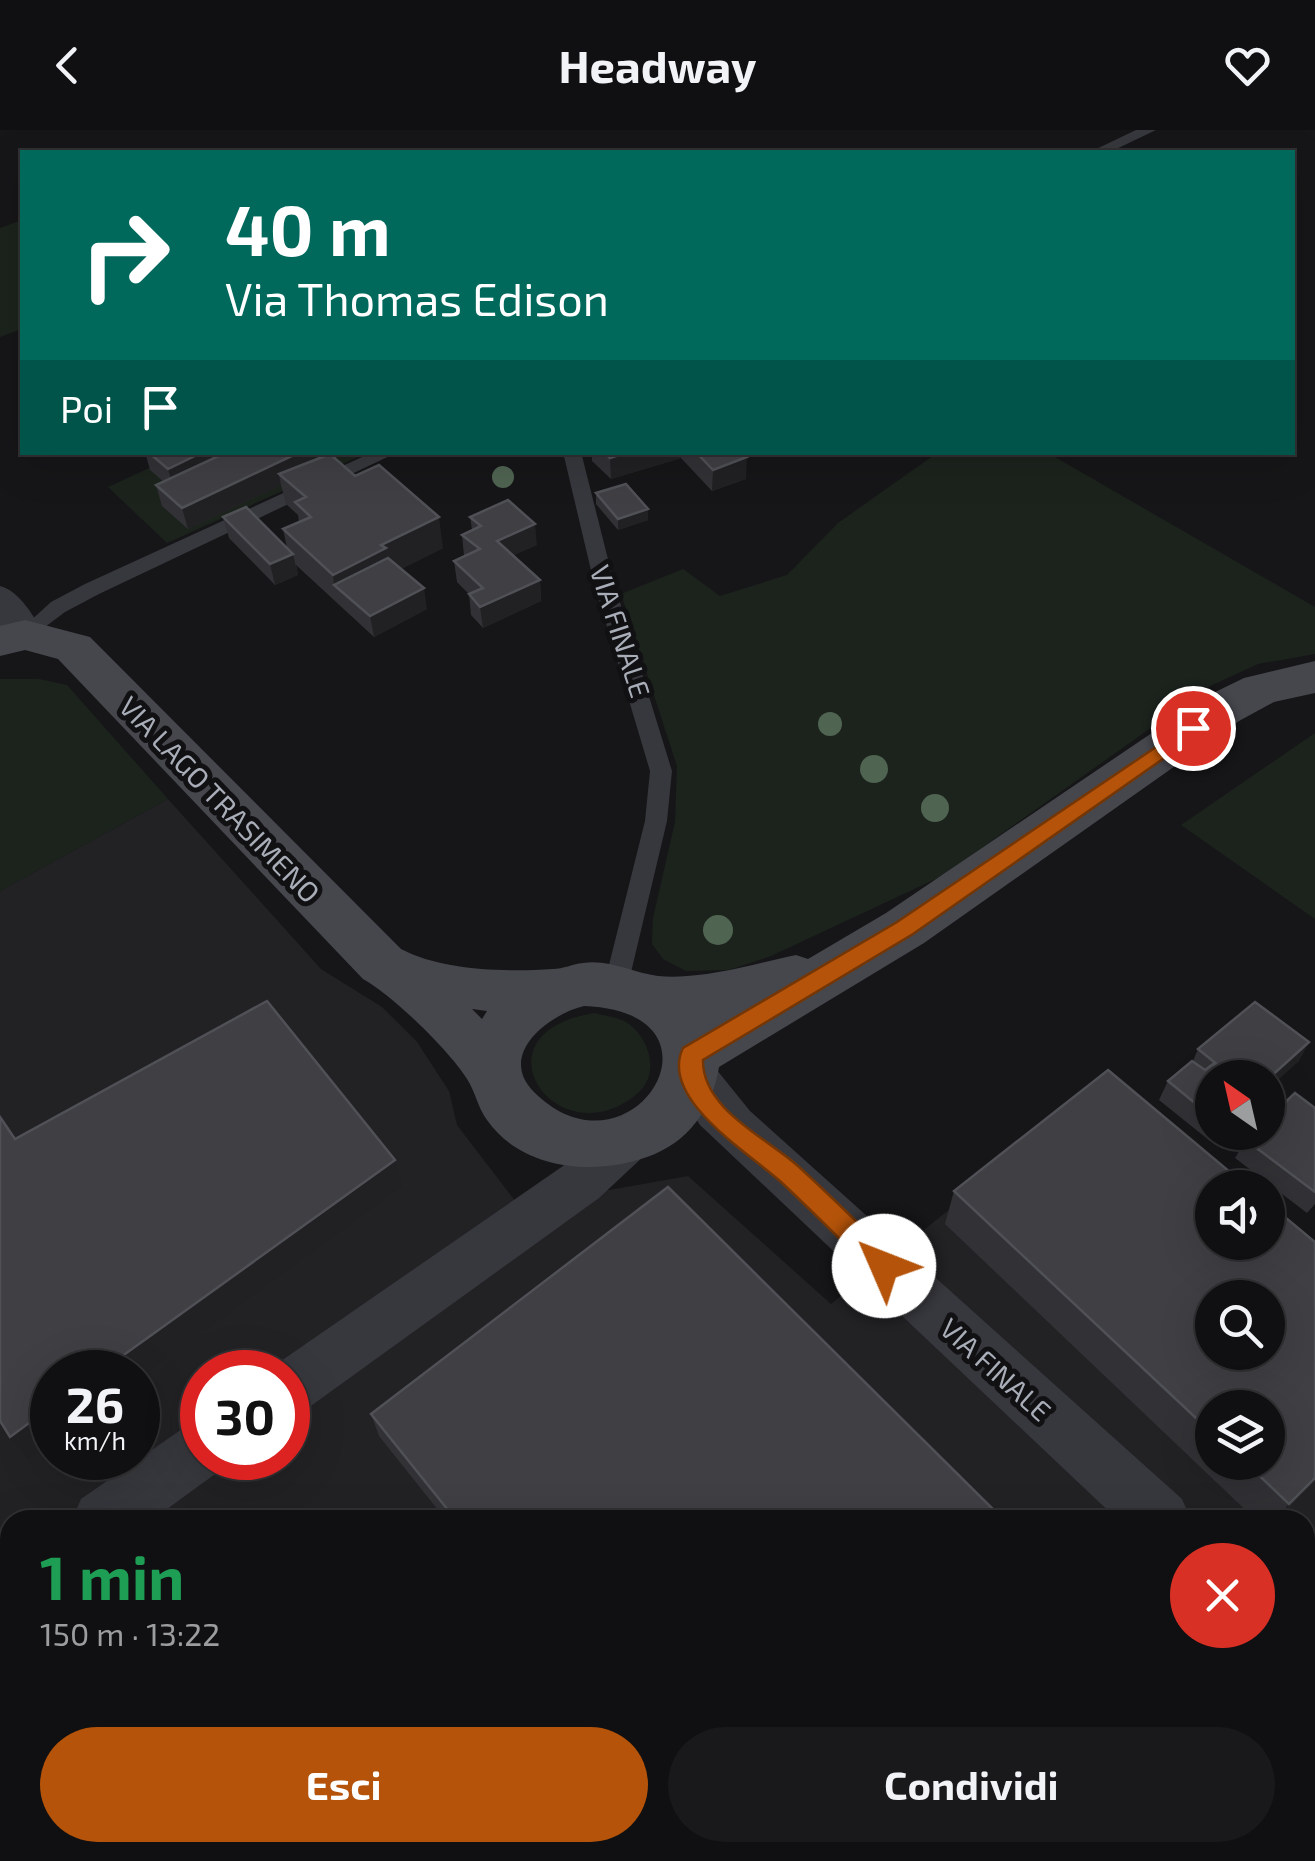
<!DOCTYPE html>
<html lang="it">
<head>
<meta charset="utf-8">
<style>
  :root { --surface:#101012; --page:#19191b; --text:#f1f3f6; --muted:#9c9d9f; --line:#303032; --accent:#b45309 }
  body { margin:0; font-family:"Exo 2",sans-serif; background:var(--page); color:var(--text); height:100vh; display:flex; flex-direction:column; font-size:38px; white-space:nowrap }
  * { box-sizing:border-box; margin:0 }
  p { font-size:32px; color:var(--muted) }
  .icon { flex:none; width:55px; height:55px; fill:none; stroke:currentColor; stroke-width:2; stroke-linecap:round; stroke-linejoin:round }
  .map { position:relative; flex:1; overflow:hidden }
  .drawer { position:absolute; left:0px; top:1380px; width:1315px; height:352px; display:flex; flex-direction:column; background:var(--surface); border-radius:30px 30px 0 0; box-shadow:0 10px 40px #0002,0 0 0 2px var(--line) }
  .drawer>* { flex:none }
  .guide { position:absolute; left:20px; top:20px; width:1275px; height:305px; border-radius:0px; box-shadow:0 10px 40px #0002,0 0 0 2px var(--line); background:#00695c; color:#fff; overflow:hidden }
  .needle { width:65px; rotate:326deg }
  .buttons { position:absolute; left:1195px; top:930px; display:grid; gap:20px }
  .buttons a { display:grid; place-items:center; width:90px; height:90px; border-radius:50%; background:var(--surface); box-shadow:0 10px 40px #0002,0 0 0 2px var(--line); font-size:50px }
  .speed { position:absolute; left:30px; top:1220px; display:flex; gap:20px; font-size:50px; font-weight:700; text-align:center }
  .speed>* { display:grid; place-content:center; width:130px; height:130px; border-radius:50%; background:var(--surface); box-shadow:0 10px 40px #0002,0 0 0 2px var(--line); line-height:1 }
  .speed small { font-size:25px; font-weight:400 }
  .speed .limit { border:15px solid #d22; background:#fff; color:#111 }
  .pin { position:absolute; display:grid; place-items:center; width:85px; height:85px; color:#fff; margin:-42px; border:5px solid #fff; border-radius:50%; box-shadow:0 2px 10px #0007 }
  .me { position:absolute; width:110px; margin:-55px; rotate:314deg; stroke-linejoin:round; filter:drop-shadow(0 0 8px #0008) }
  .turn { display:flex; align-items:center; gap:35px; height:210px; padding:0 40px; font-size:45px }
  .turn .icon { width:130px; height:130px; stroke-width:2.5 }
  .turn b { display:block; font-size:70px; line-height:85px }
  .then { display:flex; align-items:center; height:95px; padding:0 40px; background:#0003; gap:20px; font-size:38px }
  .round { display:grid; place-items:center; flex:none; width:105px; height:105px; border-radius:52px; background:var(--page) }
  .summary { display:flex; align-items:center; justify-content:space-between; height:170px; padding:0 40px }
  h1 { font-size:60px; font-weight:700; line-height:75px; color:#1e9e55 }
  .action { display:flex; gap:20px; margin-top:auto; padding:20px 40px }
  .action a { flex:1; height:115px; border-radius:60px; background:var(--accent); color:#fff; font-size:40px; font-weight:700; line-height:115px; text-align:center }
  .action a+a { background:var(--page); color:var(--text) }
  header { display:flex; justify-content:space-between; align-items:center; height:130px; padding:0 40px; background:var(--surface); font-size:45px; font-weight:700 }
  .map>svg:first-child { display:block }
  .built { fill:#222225; fill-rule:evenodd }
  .green { fill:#1c231d }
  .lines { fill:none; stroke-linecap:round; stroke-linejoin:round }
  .lane { fill:#37383d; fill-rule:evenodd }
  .street { fill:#37383d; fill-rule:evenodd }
  .secondary { fill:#45474d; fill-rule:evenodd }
  .tree { fill:#506452 }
  .wall { fill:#323236; fill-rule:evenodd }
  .shaded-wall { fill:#212124 }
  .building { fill:#3f3f44; stroke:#4f5156; stroke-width:2.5; fill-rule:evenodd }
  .route { fill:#b45309; stroke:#753606; stroke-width:2.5 }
  .labels { text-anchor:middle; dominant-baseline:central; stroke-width:10; stroke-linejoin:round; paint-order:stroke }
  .street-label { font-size:28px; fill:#a8adb8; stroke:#111113 }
</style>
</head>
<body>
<header><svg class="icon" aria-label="back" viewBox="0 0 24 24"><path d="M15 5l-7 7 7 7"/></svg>Headway<svg class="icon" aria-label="heart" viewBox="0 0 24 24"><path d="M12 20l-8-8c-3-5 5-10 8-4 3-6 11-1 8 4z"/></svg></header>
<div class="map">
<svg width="1315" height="1731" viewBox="0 0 1315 1731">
  <rect width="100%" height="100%" fill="#161618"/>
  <path class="built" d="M168,669L321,839L382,877L417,912L449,961L457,995L519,1076L688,1046L831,1174L1094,964L1212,1058V1112H1268L1315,1127V1731H0V761ZM1212,1168H1268V1222H1212ZM52,1242H138V1328H52ZM202,1242H288V1328H202ZM1212,1278H1268V1332H1212ZM10,1390H1305V1722H10Z"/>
  <path class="green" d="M22,90V199L0,207V98Z
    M356,322L360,326L167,413L108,357L182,323Z
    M937,323H1048L1315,477V524L1258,534L1210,556L942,746L771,826L729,840L686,841L663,829L652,814L653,788L675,692L677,636L621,464L683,439L720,466L787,445L838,393Z
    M0,549H39L67,555L168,669L0,761Z
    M1315,603V789L1181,695Z
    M595,883C604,886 616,887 624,891C648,904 661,942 639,962C560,1033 466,903 595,883Z"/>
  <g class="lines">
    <path class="lane" d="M1136,0H1156L1110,22H1090Z
      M373,322H398L99,464L65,482L25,512L15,505L51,472L85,454Z
      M563,322H581L614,453L672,641L667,691L628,855L625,862H607L604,855L645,691L650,641L594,453Z"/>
    <path class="street" d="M0,456C21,462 33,486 45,505L39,514L25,518L11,514L0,498Z
      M691,923L708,929L750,981L1182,1369L1191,1390H1118L700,995L666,943L674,929Z
      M628,987L646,994L653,1009L646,1024L599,1068L308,1278L288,1285V1242L268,1240L563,1036L610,994Z
      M202,1291V1328H227L222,1339L152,1390H72L81,1369L182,1299Z
      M10,1425V1488L0,1492V1429Z
      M1305,1490L1315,1494V1562L1305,1558Z"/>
    <path class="secondary" d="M25,490L90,507L401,819C443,841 506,842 553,839C563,839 573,834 583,833C610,829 633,843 658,846C703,850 753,834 796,825L808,829L886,783L1205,567L1244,548L1315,531V563L1274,572L1239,591L924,813L719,937C712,979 688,1013 647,1027C594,1046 522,1040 487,990C478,978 475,961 467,949C449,920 392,865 363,849L58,529L25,520L0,526V496ZM584,876C741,882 630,1058 534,962C496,924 550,884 584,876ZM472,879L487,881L482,889Z"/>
  </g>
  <g class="tree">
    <circle cx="503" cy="347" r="11"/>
    <circle cx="830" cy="594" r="12"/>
    <circle cx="874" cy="639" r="14"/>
    <circle cx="935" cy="678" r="14"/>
    <circle cx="718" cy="800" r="15"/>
  </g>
  <path class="wall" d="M145,322H213L214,328L309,322L311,331L355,346L443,418L401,439L427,479L374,507L296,435L298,445L275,455L229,408L223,387L287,418L283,399L299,392L298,385L286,374L281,355L188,399L162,376L156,355L164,352L150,340Z
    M592,322H743L746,349L712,361L681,328L611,349L592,331Z
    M596,363L648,379V390L618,400L596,374Z
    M470,387L537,415L513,425L540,450L541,471L483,498L471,485L469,464L457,452L454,431L464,426L462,405L472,400Z
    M1309,912L1298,932L1268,948H1212V1002H1221L1210,1011L1159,970L1168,951L1193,931L1198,919Z
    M1315,978V1074L1307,1083L1235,1028L1246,1010Z
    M954,1061L1315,1351L1276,1390H1256L945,1094ZM1212,1278L1268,1332H1212Z
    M371,1284L1004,1390H446L379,1306Z
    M713,1722H1305L1315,1731H719Z"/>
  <path class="shaded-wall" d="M203,322H213L217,340L174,360L168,339Z
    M300,322H309L313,340L279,344L281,355L188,399L182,378Z
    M628,322H681V328L611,349L610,328Z
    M747,327L746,349L712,361L713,340Z
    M648,379V390L618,400V389Z
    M439,387L443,418L391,444L334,455L333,445L381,415Z
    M535,394L537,415L499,432L497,411Z
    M293,424L298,445L275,455L270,434Z
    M540,450L541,471L483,498L480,477Z
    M424,458L427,479L374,507L370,486Z
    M1309,912L1298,932L1268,959V949Z
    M395,1030L402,1056L138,1249V1242H100Z
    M52,1276V1311L28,1329L10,1307Z
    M1315,1348V1351L1275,1390L1289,1374Z
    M0,1592L10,1608V1627L0,1611Z
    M10,1684V1713L0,1720V1692Z"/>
  <path class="building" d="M148,322H203L168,339Z
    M227,322H300L182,378L156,355Z
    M604,322H628L610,328Z
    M696,322H743L747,327L713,340Z
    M330,324L355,346L379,335L439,387L381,415L386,418L333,445L283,399L311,387L295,372L306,367L279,344Z
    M626,354L648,379L618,389L596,363Z
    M508,370L535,394L497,411L540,450L480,477L469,464L483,458L454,431L480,419L462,405L481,396L470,387Z
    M246,377L293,424L270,434L223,387Z
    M388,428L424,458L370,486L334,455Z
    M267,871L395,1030L100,1242H52V1276L10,1307L0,1291V987L15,1009Z
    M1255,872L1309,912L1268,949V948H1234L1198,919Z
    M1192,931L1205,940L1213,934L1231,948H1212V987L1168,951Z
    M1108,940L1249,1058H1212V1112H1268V1073L1315,1112V1348L1289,1374L1245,1332H1268V1278H1212V1303L954,1061ZM1212,1168H1268V1222H1212Z
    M1295,963L1315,978V1062L1246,1010L1253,1002H1268V989Z
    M668,1057L1004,1390H456L371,1284Z
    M0,1611L10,1627V1684L0,1692Z
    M1305,1687L1315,1697V1731H731L724,1722H1305Z"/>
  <path class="route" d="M1193,592L1200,594V603L913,804L703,930C702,979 767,1008 798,1036C831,1066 862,1097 894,1128L897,1136L894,1144L884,1147L875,1144C844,1113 813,1082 781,1052C752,1025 658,969 683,918L897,792Z"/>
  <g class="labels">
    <g class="street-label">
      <text transform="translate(621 501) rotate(72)">VIA FINALE</text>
      <text transform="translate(220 669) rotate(46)">VIA LAGO TRASIMENO</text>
      <text transform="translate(996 1239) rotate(42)">VIA FINALE</text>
    </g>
  </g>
</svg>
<div class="buttons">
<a><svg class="needle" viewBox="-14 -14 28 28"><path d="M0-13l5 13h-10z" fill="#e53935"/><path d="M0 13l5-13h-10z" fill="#9c9d9f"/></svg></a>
<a><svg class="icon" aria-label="sound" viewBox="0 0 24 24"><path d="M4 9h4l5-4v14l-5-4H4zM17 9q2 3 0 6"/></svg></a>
<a><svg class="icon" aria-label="search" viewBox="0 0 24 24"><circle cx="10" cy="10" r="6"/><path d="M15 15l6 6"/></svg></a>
<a><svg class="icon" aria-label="layers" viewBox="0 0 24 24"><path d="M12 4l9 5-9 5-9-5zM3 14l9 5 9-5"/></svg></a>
</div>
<div class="speed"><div>26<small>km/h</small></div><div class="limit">30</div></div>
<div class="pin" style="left:1193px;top:598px;background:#d93025"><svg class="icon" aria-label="arrive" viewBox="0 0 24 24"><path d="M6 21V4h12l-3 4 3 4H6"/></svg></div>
<svg class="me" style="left:884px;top:1136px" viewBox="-20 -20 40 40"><circle r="19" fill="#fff"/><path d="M0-13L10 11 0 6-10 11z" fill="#b45309"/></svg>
<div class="guide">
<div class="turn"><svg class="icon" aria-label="right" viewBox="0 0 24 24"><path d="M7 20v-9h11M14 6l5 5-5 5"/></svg><div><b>40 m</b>Via Thomas Edison</div></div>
<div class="then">Poi<svg class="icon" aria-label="arrive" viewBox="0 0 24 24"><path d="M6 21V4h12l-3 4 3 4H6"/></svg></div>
</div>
<section class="drawer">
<div class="summary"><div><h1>1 min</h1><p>150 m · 13:22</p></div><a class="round" style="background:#d93025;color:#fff"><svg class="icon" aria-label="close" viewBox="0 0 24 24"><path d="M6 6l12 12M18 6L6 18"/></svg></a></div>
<div class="action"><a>Esci</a><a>Condividi</a></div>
</section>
</div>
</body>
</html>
